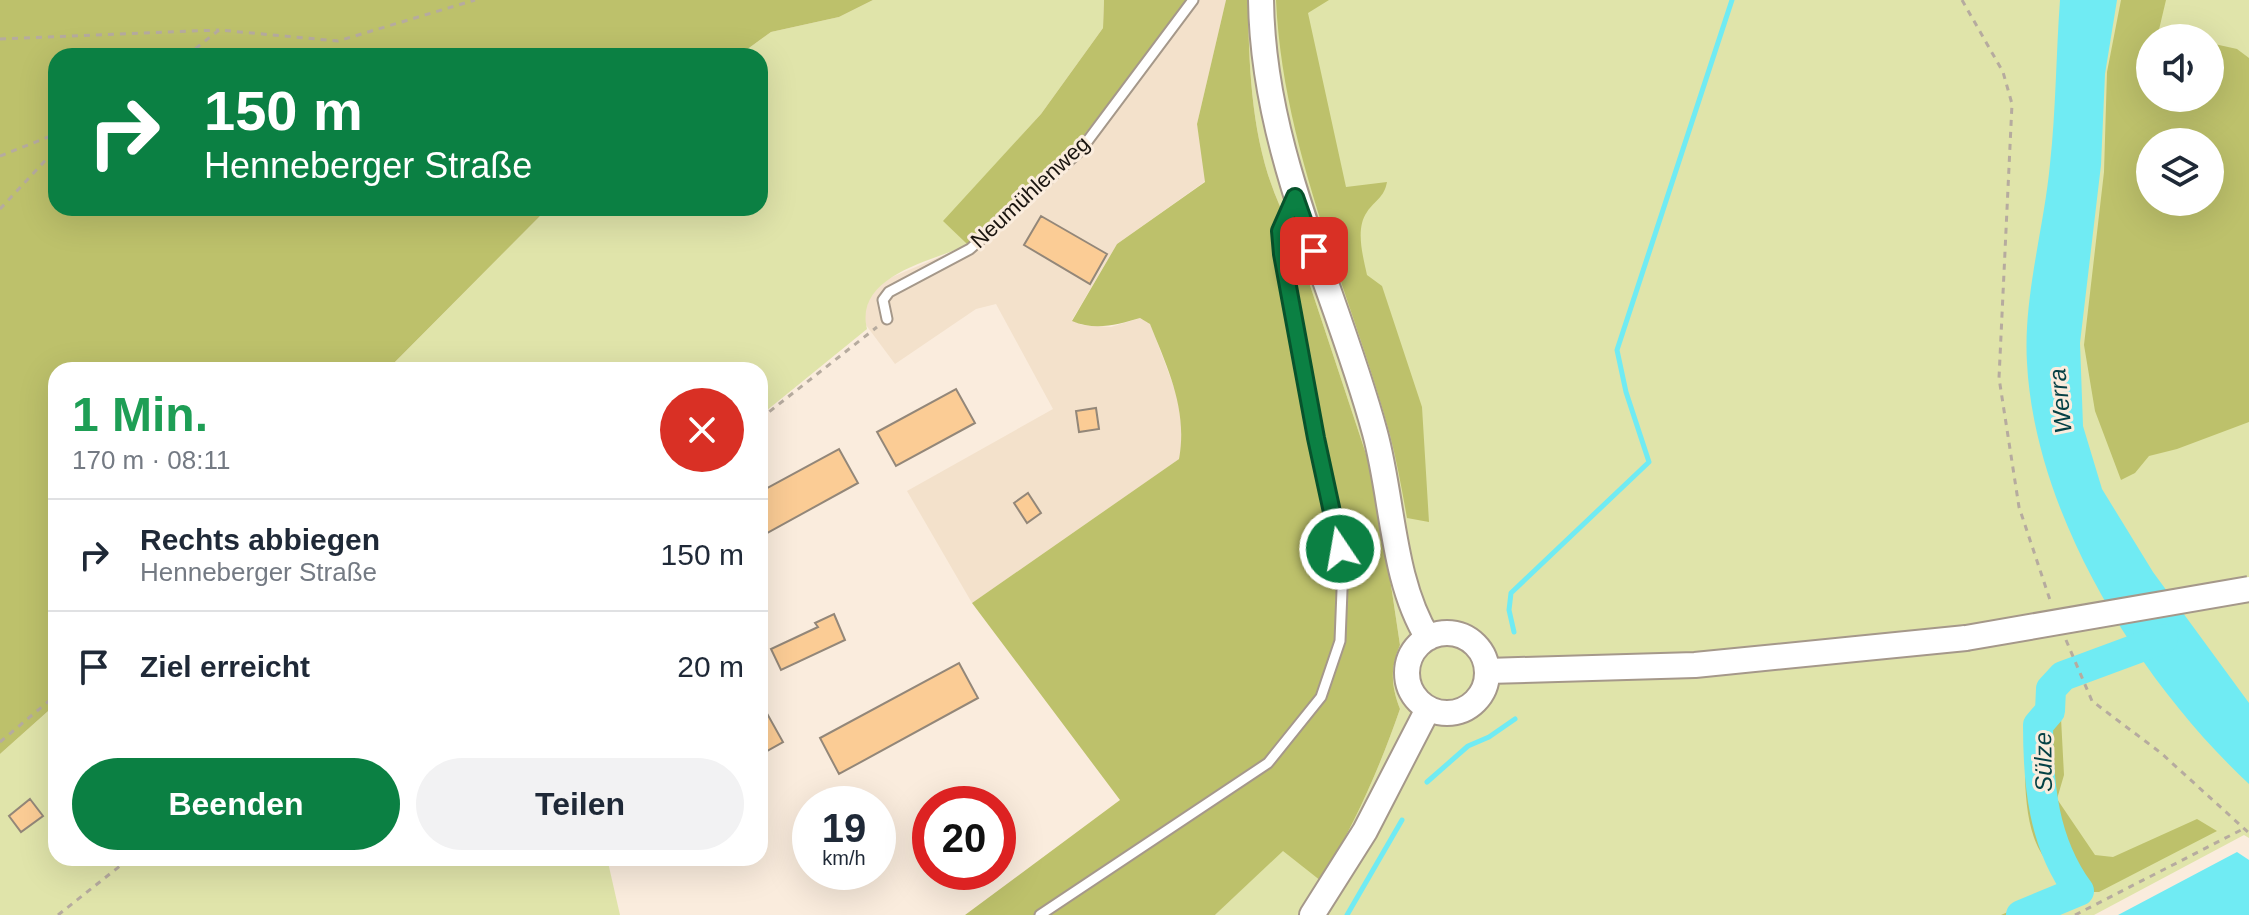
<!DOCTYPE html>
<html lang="de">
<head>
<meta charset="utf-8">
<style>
  :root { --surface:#fff; --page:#f2f2f3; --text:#1f2937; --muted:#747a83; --line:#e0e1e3; --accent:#0b8043 }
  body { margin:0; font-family:Helvetica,sans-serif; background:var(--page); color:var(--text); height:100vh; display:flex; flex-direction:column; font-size:30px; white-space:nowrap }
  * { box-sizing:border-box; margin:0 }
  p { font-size:26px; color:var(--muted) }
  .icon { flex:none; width:44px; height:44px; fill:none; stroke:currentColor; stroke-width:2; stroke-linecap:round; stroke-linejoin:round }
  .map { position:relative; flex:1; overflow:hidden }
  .sheet { position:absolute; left:48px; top:362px; width:720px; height:504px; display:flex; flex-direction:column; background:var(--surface); border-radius:24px; box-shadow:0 8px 32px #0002 }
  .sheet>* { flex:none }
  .hud { position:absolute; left:48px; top:48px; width:720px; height:168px; border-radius:24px; box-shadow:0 8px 32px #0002; background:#0b8043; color:#fff; overflow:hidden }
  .tools { position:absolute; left:2136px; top:24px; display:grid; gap:16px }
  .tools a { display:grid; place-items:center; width:88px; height:88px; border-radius:50%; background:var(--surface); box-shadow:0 8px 32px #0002; font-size:40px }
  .speed { position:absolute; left:792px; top:786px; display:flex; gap:16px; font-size:40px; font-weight:700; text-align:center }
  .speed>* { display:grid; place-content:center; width:104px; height:104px; border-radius:50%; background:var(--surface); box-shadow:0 8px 32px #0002; line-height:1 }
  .speed small { font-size:20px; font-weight:400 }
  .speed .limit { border:12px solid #d22; background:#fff; color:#111 }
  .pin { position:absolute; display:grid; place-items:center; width:68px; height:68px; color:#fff; margin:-34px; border-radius:16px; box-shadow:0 4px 12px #0006 }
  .me { position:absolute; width:88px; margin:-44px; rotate:348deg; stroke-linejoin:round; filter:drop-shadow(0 0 6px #0008) }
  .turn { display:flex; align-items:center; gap:28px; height:168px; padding:0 24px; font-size:36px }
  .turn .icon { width:104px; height:104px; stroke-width:2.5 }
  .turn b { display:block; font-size:56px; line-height:68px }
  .round { display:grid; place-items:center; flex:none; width:84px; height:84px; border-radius:42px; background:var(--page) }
  .summary { display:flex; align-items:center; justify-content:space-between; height:136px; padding:0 24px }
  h1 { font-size:48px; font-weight:700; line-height:60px; color:#1e9e55 }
  .action { display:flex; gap:16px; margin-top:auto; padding:16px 24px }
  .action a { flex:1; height:92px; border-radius:48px; background:var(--accent); color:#fff; font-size:32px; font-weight:700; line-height:92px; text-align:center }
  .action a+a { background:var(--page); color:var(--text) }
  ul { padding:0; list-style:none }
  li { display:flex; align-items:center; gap:24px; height:112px; padding:0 24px; border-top:2px solid var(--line) }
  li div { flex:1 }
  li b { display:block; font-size:30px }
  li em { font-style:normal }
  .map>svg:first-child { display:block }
  .built { fill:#f3e1cb }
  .green { fill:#e0e4aa; fill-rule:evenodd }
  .forest { fill:#bdc16b; fill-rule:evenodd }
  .water { fill:#70ebf3 }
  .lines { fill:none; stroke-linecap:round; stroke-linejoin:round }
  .stream { stroke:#70ebf3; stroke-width:5 }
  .river { stroke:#70ebf3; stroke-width:30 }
  .building { fill:#fbcc95; stroke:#938779; stroke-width:2 }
  .service-casing { stroke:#a5988a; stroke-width:13 }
  .secondary-casing { stroke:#a5988a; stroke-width:28 }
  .path { stroke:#b6ab9f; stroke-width:3; stroke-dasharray:6 6; stroke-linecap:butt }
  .service { stroke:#fff; stroke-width:9 }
  .secondary { stroke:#fff; stroke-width:24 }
  .secondary-bridge-casing { stroke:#a5988a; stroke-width:28; stroke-linecap:butt }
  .secondary-bridge { stroke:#fff; stroke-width:24 }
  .route-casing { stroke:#07532c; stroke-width:20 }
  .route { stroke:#0b8043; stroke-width:14 }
  .labels { text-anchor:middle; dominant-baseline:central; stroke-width:6; stroke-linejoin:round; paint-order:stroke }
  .street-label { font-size:22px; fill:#19140f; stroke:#faecdd }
  .water-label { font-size:24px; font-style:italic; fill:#054145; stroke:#faecdd }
</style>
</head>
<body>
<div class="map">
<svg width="2249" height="915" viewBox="0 0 2249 915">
  <rect width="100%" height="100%" fill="#faecdd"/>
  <path class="built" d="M1188,0H1226L1197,124L1207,180L1117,244L1072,320L1082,325L1111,327L1140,318L1150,323L1177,395L1184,431L1179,459L972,603L907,491L1053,409L996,304L976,309L895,364L866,325L864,314L872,291L885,280L968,245L1074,148Z"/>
  <path class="green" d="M873,0H1104L1103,28L1041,114L944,221L968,245C931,261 854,276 867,329L760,416V370H387L548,208H760V56H738L771,32L839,17Z
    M1248,0H2249V838L2244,835L2094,915H1215L1283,850L1321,880C1354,825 1379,770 1400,709C1391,685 1390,669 1400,645L1379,505L1367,457L1291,228C1252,159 1249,78 1248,0ZM2150,38H2210V98H2150ZM2150,142H2210V202H2150Z
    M56,704V858H607L620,915H0V754Z"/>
  <path class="forest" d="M0,0H873L839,17L771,32L738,56H56V208H548L387,370H56V704L0,754Z
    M1104,0H1188L1074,148L968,245L943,221L1041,114L1103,28Z
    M1226,0H1248C1249,78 1252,159 1291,228L1367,457L1379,505L1400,645C1390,669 1391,685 1400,709C1379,770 1354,825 1321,881L1283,851L1215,915H965L1120,800L972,603L1179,459C1188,410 1168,369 1150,324L1140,318C1117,325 1095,331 1072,321L1117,244L1205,182L1197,124Z
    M1276,0H1329L1308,13L1346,187L1387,182C1384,198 1375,200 1367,212C1355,229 1363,256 1367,275L1382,286L1422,407L1429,522L1407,518C1402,490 1397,462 1390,435C1350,289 1283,153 1276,0Z
    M2121,0H2166L2157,38H2150V98H2210V43L2237,49L2249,58V422L2177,449L2149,456L2135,473L2121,480L2095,411L2084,345L2104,172L2107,72ZM2210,142V202H2150V142Z
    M2061,718L2064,775L2057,799L2095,855L2113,857L2197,819L2217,831L2099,892H2087L2072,874C2017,867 2024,764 2027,723Z
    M2042,897L2055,910L2050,915H2001Z"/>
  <path class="water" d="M2060,0H2117L2105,74L2101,165L2080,343L2083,426L2102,489L2153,572L2249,703V784C2139,681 2035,515 2027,363C2023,297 2044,229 2050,164C2056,110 2056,54 2060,0Z
    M2237,852L2249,860V915H2118Z"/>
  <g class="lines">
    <path class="stream" d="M1514,632L1509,610L1511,593L1649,462L1626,392L1617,350L1732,0
      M1427,782L1468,746L1489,737L1515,719
      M1347,915L1402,820"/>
    <path class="river" d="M2021,915L2079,891C2043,842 2038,784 2038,725L2050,711L2051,689L2063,676L2163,639"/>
  </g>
  <path class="building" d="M1041,216L1107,254L1090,284L1024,245Z
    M956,389L975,423L896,466L877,432Z
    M1096,408L1099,429L1079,432L1076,411Z
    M839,449L858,483L760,537V492Z
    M1028,493L1041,513L1027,523L1014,503Z
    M834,614L845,640L781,670L771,649L818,627L815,623Z
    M959,663L978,698L839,774L820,738Z
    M760,701L783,742L760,755Z
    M30,799L43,816L21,832L9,816Z"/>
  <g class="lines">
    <defs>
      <path id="service" d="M887,319L883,300L889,292L970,249L1080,151L1193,0
        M1040,915L1268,763L1321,697L1340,641L1343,565L1316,438L1282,254L1280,231L1294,200"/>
      <path id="secondary" d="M1261,0C1263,154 1336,288 1375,433C1393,499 1392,580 1428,638
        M1407 673a40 40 0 1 1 80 0a40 40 0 1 1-80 0Z
        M1487,671L1695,665L1966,638
        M1312,915L1365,831L1428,709"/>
    </defs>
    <use href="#service" class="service-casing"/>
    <use href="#secondary" class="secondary-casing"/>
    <path class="path" d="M1962,0L2003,72L2012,104L1999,378L2019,507L2051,603
      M0,39L219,30
      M186,56L219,30L338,41L475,0
      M0,156L56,134
      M0,209L56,149
      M760,419L877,327
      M2066,640L2092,701L2161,753L2249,833
      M0,742L56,695
      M58,915L130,858
      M2075,915L2243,829"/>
    <use href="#service" class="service"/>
    <use href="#secondary" class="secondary"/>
    <defs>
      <path id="secondary-bridge" d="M1966,638L2249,589"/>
    </defs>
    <use href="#secondary-bridge" class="secondary-bridge-casing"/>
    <use href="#secondary-bridge" class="secondary-bridge"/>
  </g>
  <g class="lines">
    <defs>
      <path id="route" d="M1314,251L1295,197L1280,231L1282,254L1316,438L1340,549"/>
    </defs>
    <use href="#route" class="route-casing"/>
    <use href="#route" class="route"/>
  </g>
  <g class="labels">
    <g class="street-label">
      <text transform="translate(1030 192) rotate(-43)">Neumühlenweg</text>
    </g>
    <g class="water-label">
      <text transform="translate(2060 401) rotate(-96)">Werra</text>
      <text transform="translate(2043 762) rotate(-91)">Sülze</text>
    </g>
  </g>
</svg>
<div class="tools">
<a><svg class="icon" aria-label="sound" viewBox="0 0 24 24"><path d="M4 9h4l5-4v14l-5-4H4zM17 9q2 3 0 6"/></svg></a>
<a><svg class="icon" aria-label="layers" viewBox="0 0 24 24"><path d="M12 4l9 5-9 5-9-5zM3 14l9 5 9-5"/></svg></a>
</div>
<div class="speed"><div>19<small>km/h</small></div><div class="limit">20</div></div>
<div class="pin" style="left:1314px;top:251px;background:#d93025"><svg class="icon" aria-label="arrive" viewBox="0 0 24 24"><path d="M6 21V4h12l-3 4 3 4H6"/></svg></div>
<svg class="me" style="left:1340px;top:549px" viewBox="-20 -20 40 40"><circle r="17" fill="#0b8043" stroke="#fff" stroke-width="3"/><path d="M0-11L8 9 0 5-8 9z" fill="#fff"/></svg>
<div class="hud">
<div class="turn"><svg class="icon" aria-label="right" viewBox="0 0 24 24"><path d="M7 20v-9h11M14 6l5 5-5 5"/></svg><div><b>150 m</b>Henneberger Straße</div></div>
</div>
<section class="sheet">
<div class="summary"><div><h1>1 Min.</h1><p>170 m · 08:11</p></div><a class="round" style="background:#d93025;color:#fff"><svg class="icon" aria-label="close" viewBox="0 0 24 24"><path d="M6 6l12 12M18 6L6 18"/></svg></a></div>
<ul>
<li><svg class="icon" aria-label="right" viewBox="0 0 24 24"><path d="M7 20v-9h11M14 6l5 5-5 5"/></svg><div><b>Rechts abbiegen</b><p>Henneberger Straße</p></div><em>150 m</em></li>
<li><svg class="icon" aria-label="arrive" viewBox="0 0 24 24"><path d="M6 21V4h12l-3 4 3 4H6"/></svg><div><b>Ziel erreicht</b></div><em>20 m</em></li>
</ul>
<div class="action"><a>Beenden</a><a>Teilen</a></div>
</section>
</div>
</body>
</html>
